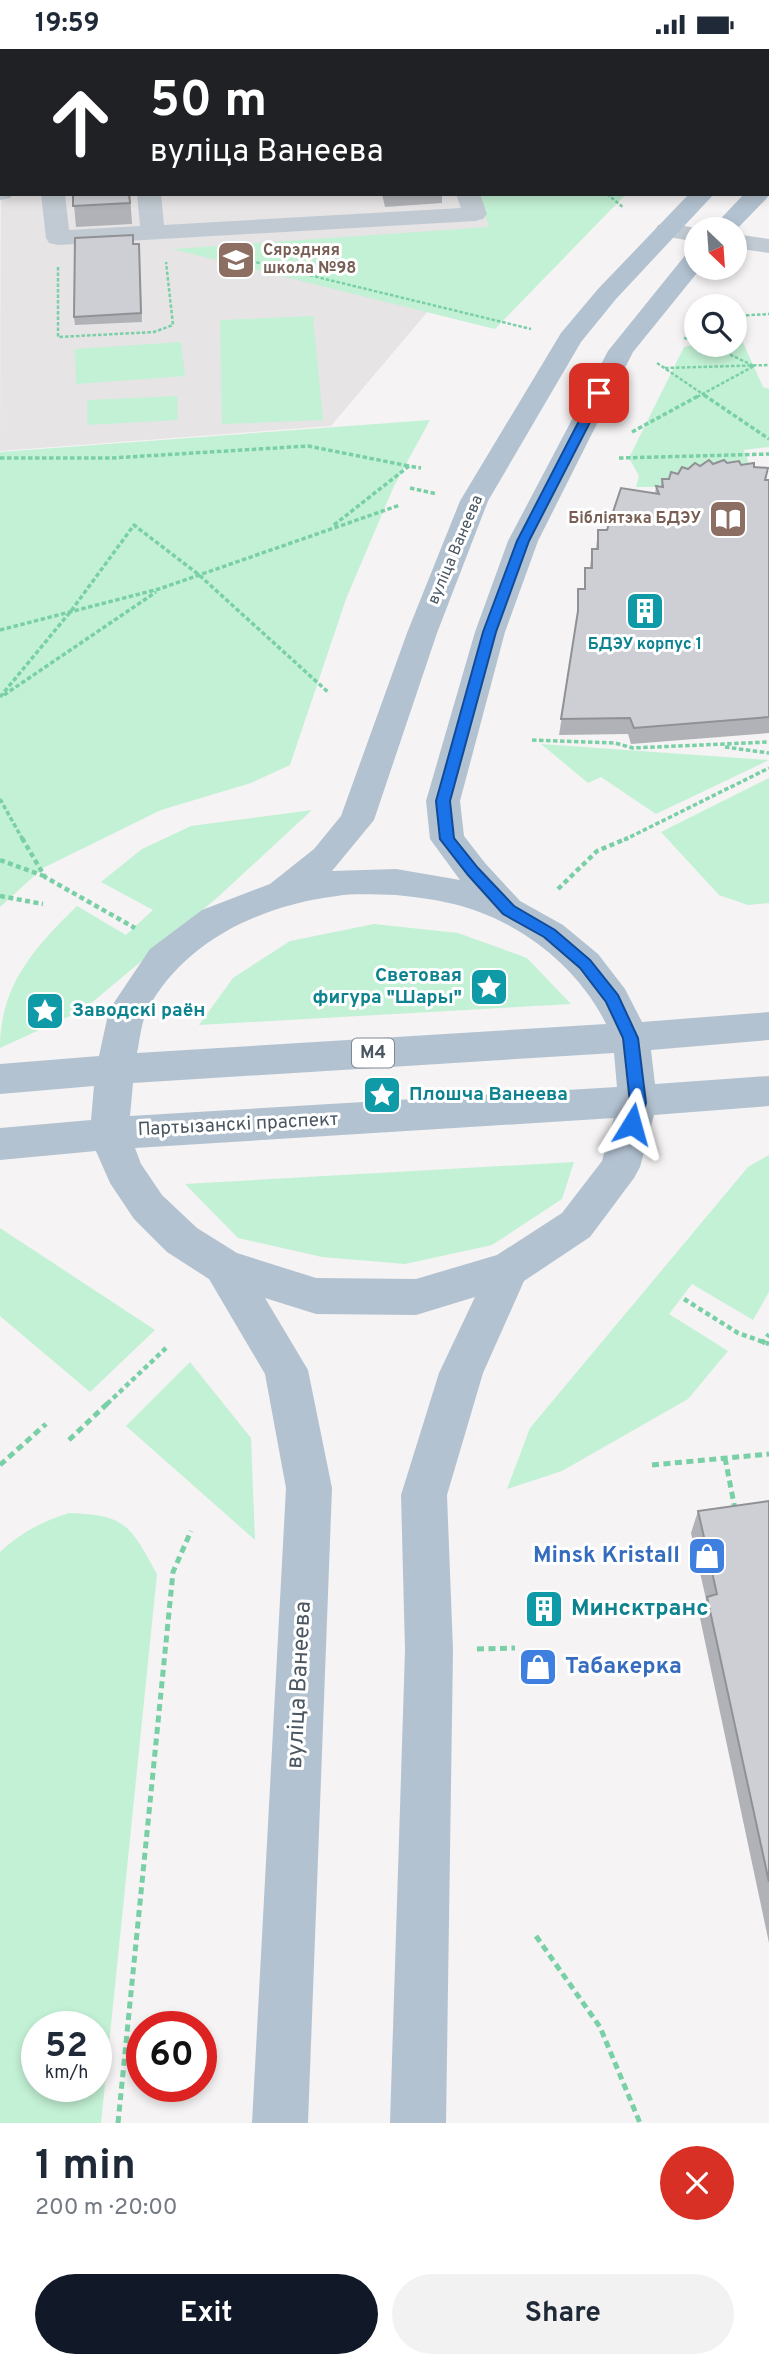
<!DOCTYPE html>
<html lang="en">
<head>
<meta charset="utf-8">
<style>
  :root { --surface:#fff; --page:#f2f2f3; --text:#1f2937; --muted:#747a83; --accent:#111827 }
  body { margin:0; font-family:Overpass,sans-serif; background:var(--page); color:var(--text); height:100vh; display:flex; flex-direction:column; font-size:26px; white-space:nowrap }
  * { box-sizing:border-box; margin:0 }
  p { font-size:23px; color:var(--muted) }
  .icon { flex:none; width:38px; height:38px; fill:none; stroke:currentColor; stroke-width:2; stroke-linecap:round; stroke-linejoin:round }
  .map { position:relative; height:2074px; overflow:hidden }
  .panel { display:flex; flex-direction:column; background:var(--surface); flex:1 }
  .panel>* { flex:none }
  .hud { position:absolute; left:0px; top:0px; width:770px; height:147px; box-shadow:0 4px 10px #0003; background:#202124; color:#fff; overflow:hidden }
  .needle { width:46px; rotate:155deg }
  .tools { position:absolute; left:684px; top:168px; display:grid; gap:14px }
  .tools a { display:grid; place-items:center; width:63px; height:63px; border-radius:50%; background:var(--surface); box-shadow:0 4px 10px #0003; font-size:35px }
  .speed { position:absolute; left:21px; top:1962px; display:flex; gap:14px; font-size:35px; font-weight:700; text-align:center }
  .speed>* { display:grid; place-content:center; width:91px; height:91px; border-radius:50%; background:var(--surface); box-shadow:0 4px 10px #0003; line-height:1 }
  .speed small { font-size:18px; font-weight:400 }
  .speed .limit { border:10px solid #d22; background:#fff; color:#111 }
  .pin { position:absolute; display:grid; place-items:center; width:60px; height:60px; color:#fff; margin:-30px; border-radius:14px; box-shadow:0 4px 10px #0006 }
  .me { position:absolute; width:77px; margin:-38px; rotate:8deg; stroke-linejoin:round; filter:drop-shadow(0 0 5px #0008) }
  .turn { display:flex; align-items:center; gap:24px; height:147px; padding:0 35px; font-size:32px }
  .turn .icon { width:91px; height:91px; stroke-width:2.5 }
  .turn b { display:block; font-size:49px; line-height:60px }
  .round { display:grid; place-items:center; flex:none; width:74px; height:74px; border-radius:37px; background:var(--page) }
  .headline { display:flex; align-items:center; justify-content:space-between; height:119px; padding:0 35px }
  h1 { font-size:42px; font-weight:700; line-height:52px }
  .primary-button { display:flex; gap:14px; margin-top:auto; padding:14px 35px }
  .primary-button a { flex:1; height:80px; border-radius:42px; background:var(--accent); color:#fff; font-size:28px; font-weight:700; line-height:80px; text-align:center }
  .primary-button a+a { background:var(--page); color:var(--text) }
  .status { display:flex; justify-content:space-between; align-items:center; height:49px; padding:0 35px; background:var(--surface); direction:ltr }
  .status svg { height:19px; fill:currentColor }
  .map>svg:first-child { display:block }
  .education { fill:#e6e4e5 }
  .green { fill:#c3f1d5; fill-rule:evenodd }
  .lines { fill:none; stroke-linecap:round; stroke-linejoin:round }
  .path-far3 { stroke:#7ad0a6; stroke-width:2.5; stroke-dasharray:3.5 2; stroke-linecap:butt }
  .path-far2 { stroke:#7ad0a6; stroke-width:3.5; stroke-dasharray:4.5 2.5; stroke-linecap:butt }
  .path-far1 { stroke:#7ad0a6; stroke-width:4.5; stroke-dasharray:5 3.5; stroke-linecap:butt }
  .path { stroke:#7ad0a6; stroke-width:5; stroke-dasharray:7 4.5; stroke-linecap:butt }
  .minor { fill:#c1cad2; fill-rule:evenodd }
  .major { fill:#b3c2d1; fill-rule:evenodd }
  .wall { fill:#b0b2b7 }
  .building { fill:#cdcfd5; stroke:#909195; stroke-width:2 }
  .route { fill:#1a73e8; stroke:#114b97; stroke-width:2 }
  .labels { text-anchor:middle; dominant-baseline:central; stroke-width:6; stroke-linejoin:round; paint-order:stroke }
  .far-education-label { font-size:16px; font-weight:bold; fill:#785e54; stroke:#fff; text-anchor:start }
  .far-street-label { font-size:16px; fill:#4a5661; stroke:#fff }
  .far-culture-label { font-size:16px; font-weight:bold; fill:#0d838f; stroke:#fff }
  .shield { fill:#fff; stroke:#808990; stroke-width:2 }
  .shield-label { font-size:18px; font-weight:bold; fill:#4a5661 }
  .culture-label { font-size:19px; font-weight:bold; fill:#0d838f; stroke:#fff; text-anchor:start }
  .street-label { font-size:19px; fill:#4a5661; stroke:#fff }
  .near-shop-label { font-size:23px; font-weight:bold; fill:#366cbe; stroke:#fff; text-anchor:end }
  .near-culture-label { font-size:23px; font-weight:bold; fill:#0d838f; stroke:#fff; text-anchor:start }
  .near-street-label { font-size:23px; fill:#4a5661; stroke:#fff }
</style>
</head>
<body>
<div class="status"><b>19:59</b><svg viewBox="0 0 49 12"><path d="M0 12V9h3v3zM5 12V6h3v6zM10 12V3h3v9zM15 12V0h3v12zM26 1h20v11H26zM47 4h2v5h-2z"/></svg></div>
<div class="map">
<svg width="769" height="2074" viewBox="0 0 769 2074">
  <rect width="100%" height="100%" fill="#f5f3f3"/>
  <path class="education" d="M1,39L2,145H503L510,165L331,377L0,402Z"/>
  <path class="green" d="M479,145H626L495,280L172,200L489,178Z
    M313,267L323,371L222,375L220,271Z
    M735,276L763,338L769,340V398L744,401L752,423L673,428L657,438H636L639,427L629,409L684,298L696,295L735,296Z
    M181,293L185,327L76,335L75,300Z
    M177,347L178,371L87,376V351Z
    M430,371L394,437L346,550L290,716L251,734L161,761L43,819L0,858V403Z
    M541,695L769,711L656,765L601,728L588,734Z
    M769,729V854L748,856L719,846L661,783Z
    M312,761L218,848L83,961L0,999C0,936 34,899 77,857L126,886L153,861L101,833L142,800L191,777Z
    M374,875L458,884L527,909L571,955L199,976L233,929L290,892Z
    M769,1106V1243L753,1271L692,1235L669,1265L728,1302L688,1350L562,1422L507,1440L530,1379L748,1118Z
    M574,1113L562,1150L492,1196L405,1215L322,1208L238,1189L185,1135Z
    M0,1179L155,1281L90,1343L0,1267Z
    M190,1313L251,1389L255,1491L126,1377Z
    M69,1464C126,1466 130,1476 157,1525L101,2074H0V1503C22,1483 41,1473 69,1464ZM37,1978H96V2037H37Z"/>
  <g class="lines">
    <path class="path-far3" d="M371,0L373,2
      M193,2L197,0
      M719,2L728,0
      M607,145L624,159
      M251,212L531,280
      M58,218V288L154,283L173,276L166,213
      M735,267L769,265
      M684,289L696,291
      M657,314L707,348
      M665,319L769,316
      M697,348L754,317L710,296"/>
    <path class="path-far2" d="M704,346L769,390
      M632,383L700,346
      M0,409H112L308,397L409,417
      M619,409L769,405
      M410,439L437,445
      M334,476L409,417L421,419
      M0,581L159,540L400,456
      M4,646L156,543
      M0,648L71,562L134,476L198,525L329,644
      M532,691L615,694L633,699L769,693
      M725,698L769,704
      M0,750L23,791
      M624,791L769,719"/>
    <path class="path-far1" d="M22,789L45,828L135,879
      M0,811L44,827
      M558,840L597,802L628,789
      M0,847L43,855
      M684,1250L738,1284L769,1295
      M762,1295L769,1285
      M107,1355L166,1299"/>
    <path class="path" d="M69,1391L109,1353
      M725,1409L735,1460
      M0,1416L46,1375
      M652,1416L769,1405
      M477,1600L515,1599
      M536,1887L600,1978L640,2074
      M118,2074L173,1523L191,1482"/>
    <path class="minor" d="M18,0H40V2H18Z
      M500,0H522V2H500Z
      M0,137L2,145H13L10,149L0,151Z
      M41,145H65L69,181L140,177L137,145H161L164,176L461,159L456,145H480L487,165L483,170L475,172L58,196L49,194L46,189Z
      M667,174L702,180H696V193L658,186L655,181L658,176Z
      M735,185L769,190V204L735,199Z"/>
    <path class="major" d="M769,78V93H768V78Z
      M768,143L769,146L766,150L735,182L711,180L744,145H768Z
      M689,145H714L616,250L581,293L488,452L437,584L374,771L332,822L396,820L460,831L430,790L426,752L475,583L508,492L608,302L687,204L696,202V219H701L633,303L538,492L505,583L460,752L464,787L485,814L520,852L563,876L598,905L625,940L642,973L769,963V991L651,1001L655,1035L769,1027V1057L654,1066L640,1118L634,1129L590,1188L524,1232L483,1324L447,1446L453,1601L446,2074H390L405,1601L401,1446L439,1324L475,1248L416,1266L316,1265L265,1249L308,1321L332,1439L308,2074H252L286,1439L265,1325L209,1230L167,1203L134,1170L110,1134L96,1102L0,1111V1079L91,1071L94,1037L0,1045V1015L99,1007L109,961L150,900L202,861L270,835L314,800L341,767L407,584L460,452L561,284L598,240ZM396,846C414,848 432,850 449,854C514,868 577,915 606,975L137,1004C140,991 141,974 147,962C183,892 262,856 337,847C356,844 377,846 396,846ZM614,1004L617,1038L130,1067L133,1034ZM614,1069L602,1112L562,1164L497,1206L416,1230L316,1229L237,1204L197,1179L162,1146L141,1115L135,1099Z"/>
  </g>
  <path class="wall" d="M73,145H130L132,175L76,178Z
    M382,145H442V154L385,158Z
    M134,195H139L142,273L75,276L74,268Z
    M727,414L741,416L754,418L768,419L766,431H769V684L631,695L628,685L559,686L577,572L578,540H584L585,519H590L592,500H596L598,481H607L655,445L656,437L661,438L662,430H669L688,420L700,417Z
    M769,1452V1894L700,1569L706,1550L691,1484L698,1462Z"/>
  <path class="building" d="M538,0H675L676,2H538Z
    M73,145H129L130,154L73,157Z
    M133,186V195H139L141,264L74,268L75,189Z
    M709,411L713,415L724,411L727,414L739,412L741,416L754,414V418L768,419L765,431H769V668L634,679L630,669L561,670L578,562V540H585V519H592V500H598V481H607L621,439L659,445L656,437L663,438L662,430H669L671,423L678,425L682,418L688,420L695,414L700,417Z
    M769,1452V1833L707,1548L717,1545L698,1462Z"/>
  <path class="route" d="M595,341L605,344L529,492L496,583L450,752L454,789L478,819L514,857L555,881L590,911L618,946L638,989L646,1054L640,1075L632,1081L623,1075L630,1054L623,989L606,953L580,919L544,888L503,865L468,826L440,790L436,752L483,583L517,492Z"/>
  <defs>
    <symbol id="school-square" viewBox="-11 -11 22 22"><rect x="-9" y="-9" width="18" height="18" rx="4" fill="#8d6e63" stroke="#fff"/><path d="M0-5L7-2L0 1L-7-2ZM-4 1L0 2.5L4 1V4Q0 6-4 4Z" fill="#fff"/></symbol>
    <symbol id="library-square" viewBox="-11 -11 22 22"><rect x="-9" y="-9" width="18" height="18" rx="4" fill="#8d6e63" stroke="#fff"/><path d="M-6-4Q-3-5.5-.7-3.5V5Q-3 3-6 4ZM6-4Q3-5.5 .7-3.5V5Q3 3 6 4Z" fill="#fff"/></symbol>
    <symbol id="building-square" viewBox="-11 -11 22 22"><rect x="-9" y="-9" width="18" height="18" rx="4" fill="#0f9aa8" stroke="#fff"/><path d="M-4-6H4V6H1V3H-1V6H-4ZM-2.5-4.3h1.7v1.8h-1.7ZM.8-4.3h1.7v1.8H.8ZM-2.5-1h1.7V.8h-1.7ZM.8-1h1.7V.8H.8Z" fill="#fff"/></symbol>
    <symbol id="sight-square" viewBox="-11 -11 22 22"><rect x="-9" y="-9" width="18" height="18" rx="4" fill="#0f9aa8" stroke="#fff"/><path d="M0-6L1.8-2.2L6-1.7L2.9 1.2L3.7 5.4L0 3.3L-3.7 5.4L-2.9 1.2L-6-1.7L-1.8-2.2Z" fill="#fff"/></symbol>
    <symbol id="shop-square" viewBox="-11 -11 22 22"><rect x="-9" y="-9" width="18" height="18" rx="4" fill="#3f7fe0" stroke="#fff"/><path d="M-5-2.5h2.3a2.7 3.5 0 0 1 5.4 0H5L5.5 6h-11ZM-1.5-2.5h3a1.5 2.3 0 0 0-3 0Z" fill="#fff"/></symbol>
  </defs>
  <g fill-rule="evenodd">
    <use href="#school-square" x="214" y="189" width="44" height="44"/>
    <use href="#library-square" x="706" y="448" width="44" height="44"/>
    <use href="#building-square" x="623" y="540" width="44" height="44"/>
    <use href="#sight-square" x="467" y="916" width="44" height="44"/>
    <use href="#sight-square" x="23" y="940" width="44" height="44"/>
    <use href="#sight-square" x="360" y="1024" width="44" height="44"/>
    <use href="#shop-square" x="685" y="1485" width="44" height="44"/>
    <use href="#building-square" x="522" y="1538" width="44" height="44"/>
    <use href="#shop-square" x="516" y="1596" width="44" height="44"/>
  </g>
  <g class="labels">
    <g class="far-education-label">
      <text x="263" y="202">Сярэдняя<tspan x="263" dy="18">школа №98</tspan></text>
      <text x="701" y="470" text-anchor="end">Бібліятэка БДЭУ</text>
    </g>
    <g class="far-street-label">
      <text transform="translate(456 501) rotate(-67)">вуліца Ванеева</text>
    </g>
    <g class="far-culture-label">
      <text x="645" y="596">БДЭУ корпус 1</text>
    </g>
    <rect class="shield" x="352" y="989.5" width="42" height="29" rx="5"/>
    <g class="shield-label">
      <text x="373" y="1004">М4</text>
    </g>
    <g class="culture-label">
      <text x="462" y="927" text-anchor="end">Световая<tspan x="462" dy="22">фигура "Шары"</tspan></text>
      <text x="72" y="962">Заводскі раён</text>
      <text x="409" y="1046">Плошча Ванеева</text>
    </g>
    <g class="street-label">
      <text transform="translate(238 1076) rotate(-3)">Партызанскі праспект</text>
    </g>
    <g class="near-shop-label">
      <text x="680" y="1507">Minsk Kristall</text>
      <text x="565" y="1618" text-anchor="start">Табакерка</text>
    </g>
    <g class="near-culture-label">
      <text x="571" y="1560">Минсктранс</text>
    </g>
    <g class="near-street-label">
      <text transform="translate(300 1636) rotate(-87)">вуліца Ванеева</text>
    </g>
  </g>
</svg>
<div class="tools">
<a><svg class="needle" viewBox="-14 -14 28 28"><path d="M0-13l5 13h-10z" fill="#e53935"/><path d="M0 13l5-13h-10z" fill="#747a83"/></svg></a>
<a><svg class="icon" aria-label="search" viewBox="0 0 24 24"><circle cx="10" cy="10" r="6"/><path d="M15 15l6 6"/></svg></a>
</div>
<div class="speed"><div>52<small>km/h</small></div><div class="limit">60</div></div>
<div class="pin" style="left:599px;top:344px;background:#d93025"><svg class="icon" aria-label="arrive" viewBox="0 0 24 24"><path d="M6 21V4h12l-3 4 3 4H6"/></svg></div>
<svg class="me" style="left:632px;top:1075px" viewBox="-20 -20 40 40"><path d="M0-17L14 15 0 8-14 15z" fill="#1a73e8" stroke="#fff" stroke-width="4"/></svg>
<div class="hud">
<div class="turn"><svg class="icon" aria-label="ahead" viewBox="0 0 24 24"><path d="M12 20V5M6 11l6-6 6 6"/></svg><div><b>50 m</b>вуліца Ванеева</div></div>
</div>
</div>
<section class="panel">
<div class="headline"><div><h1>1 min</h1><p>200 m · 20:00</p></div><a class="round" style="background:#d93025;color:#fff"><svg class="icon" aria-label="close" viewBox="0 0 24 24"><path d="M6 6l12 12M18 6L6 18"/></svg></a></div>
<div class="primary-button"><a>Exit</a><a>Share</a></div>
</section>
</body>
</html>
